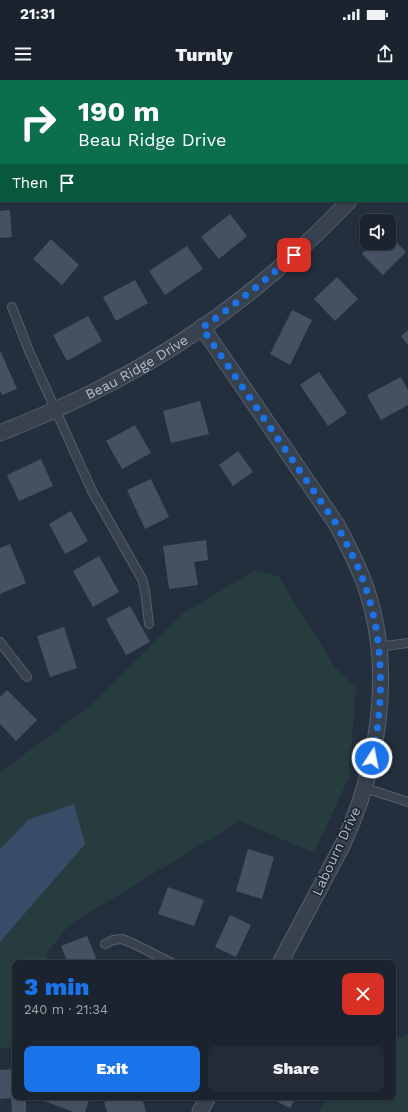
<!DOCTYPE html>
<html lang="en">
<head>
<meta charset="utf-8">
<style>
  :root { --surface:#1b232e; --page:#242b36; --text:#f1f3f6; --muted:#a0a4aa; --line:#39404a; --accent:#1a73e8 }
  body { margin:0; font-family:"Work Sans",sans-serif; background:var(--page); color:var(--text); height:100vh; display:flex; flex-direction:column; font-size:15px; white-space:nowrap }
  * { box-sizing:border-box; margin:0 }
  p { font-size:13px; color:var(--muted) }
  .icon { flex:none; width:22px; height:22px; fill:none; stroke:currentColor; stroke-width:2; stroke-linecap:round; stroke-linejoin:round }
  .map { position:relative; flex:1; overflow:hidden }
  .sheet { position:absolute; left:12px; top:880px; width:384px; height:140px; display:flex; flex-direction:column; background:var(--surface); border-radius:8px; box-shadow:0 1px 3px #0004,0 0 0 1px var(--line) }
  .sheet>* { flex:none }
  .top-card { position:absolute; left:0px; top:0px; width:408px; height:122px; box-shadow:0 1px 3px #0004,0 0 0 1px var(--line); background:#0b6e4f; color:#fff; overflow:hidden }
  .buttons { position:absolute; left:360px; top:134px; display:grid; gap:8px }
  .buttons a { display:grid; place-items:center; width:36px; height:36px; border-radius:8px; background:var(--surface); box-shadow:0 1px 3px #0004,0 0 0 1px var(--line); font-size:20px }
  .pin { position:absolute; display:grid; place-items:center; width:34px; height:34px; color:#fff; margin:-17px; border-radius:8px; box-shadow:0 2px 6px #0006 }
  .me { position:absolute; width:44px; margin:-22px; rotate:11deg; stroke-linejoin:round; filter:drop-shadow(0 0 3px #0008) }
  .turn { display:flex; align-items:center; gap:14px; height:84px; padding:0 12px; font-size:18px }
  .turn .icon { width:52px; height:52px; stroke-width:2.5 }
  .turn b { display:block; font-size:28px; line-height:34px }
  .then { display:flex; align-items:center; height:38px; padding:0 12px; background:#0003; gap:8px; font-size:15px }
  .round { display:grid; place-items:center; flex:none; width:42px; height:42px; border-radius:8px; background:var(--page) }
  .headline { display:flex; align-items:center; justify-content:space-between; height:68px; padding:0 12px }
  h1 { font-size:24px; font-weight:800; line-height:30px; color:var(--accent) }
  .primary-button { display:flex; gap:8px; margin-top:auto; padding:8px 12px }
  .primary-button a { flex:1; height:46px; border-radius:8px; background:var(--accent); color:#fff; font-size:16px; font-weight:800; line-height:46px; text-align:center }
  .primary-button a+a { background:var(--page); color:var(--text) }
  .status { display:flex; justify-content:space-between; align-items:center; height:28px; padding:0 20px; background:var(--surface); direction:ltr }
  .status svg { height:11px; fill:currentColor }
  header { display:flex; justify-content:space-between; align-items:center; height:52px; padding:0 12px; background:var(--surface); font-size:18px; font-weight:800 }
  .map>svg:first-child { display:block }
  .green { fill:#263c3f }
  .water { fill:#394c67 }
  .building { fill:#455162 }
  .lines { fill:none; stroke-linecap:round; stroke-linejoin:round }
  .lane-casing { stroke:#565f6c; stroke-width:10 }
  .street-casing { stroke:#565f6c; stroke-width:17 }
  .lane { stroke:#38414e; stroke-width:8 }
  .street { stroke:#38414e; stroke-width:15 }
  .route { stroke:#1a73e8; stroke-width:7; stroke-dasharray:0 12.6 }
  .labels { text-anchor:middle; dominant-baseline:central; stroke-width:3.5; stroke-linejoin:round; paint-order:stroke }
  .street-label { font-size:14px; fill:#b4bcc9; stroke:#1d2633 }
</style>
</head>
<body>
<div class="status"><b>21:31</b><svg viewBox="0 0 49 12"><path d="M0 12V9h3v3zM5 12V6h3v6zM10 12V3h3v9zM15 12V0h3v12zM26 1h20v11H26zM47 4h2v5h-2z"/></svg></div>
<header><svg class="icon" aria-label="menu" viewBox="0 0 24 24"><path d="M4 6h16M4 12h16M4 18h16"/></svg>Turnly<svg class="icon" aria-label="share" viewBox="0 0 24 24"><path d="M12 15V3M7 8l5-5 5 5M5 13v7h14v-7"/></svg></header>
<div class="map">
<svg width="408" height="1032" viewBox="0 0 408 1032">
  <rect width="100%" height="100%" fill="#242f3e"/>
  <path class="green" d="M255,490L278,496L335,587L356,607L349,697L314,773L240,741L69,845L47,873L48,883H15V967L0,968V862L85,763L28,740L0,769V692L90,626L182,534Z
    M408,953V1032H318L330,1017H393V961Z"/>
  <path class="water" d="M74,724L85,764L0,862V769L28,740Z"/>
  <path class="building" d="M10,130L12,157L0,158V131Z
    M230,134L247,156L219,179L201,157Z
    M389,155L406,172L383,195L362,174L372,163H389Z
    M51,159L79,185L62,205L33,179Z
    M187,166L203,189L165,215L149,191Z
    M337,197L358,219L335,241L314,219Z
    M135,200L148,223L116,241L103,217Z
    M292,230L312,240L290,285L270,274Z
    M88,236L102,261L67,281L53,255Z
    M408,250V265L401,256Z
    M0,270L17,309L2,315L0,311Z
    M319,292L347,333L328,346L300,305Z
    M401,297L408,310V325L381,340L367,315Z
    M200,321L209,354L171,363L163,331Z
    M135,345L151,373L122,389L106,361Z
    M238,371L253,392L233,406L219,385Z
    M41,379L53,406L19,421L7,395Z
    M151,399L169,437L145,449L127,410Z
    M71,431L88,461L65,474L49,444Z
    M206,460L208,480L194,482L198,505L169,509L163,466Z
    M10,464L26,503L0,514V468Z
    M99,476L119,512L93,527L73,491Z
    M130,526L150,562L126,575L106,539Z
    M64,547L77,588L50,597L37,556Z
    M7,610L37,640L16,661L0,644V617Z
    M248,769L274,777L262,819L236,811Z
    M168,807L204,820L194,846L158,834Z
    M230,835L251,845L236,877L215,867Z
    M87,856L98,883H68L61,866Z
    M15,989V1017H26V1032H12L11,1018L0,1019V990Z
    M44,1017H90L85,1032H74L42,1020Z
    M118,1017H142L146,1032H107L104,1022Z
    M268,1017H296L290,1028Z"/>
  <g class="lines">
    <defs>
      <path id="lane" d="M12,227L29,271L92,411L142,499L145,511L149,544
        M0,562L27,597
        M378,567L408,563
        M365,708L408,722
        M105,864L113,860L122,859L132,863L172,883"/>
      <g id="street">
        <path d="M407,62L408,61"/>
        <path d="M202,247L337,445C348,466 360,488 367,511C394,593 378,690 342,766L280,883"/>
        <path id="s1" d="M0,353C32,340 64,327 95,311C190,264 276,198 349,121"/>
        <path d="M200,1032L208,1017"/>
      </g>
    </defs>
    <use href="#lane" class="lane-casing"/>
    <use href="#street" class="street-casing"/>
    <use href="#lane" class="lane"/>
    <use href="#street" class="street"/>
  </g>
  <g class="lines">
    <path class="route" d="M294,175C265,201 234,225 202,248L337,445C348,467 360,488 367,512C384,563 384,625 372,678"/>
  </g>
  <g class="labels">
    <g class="street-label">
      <text stroke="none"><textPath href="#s1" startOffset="152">Beau Ridge Drive</textPath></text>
      <text transform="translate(336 771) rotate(-65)">Labourn Drive</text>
    </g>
  </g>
</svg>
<div class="buttons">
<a><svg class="icon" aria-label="sound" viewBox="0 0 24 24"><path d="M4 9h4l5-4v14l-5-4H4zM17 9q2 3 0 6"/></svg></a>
</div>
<div class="pin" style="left:294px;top:175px;background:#d93025"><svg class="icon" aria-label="arrive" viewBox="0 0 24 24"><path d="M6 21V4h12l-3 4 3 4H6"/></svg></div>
<svg class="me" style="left:372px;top:678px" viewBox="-20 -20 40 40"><circle r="17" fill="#1a73e8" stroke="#fff" stroke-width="3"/><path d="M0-11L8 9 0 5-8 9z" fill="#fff"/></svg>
<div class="top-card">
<div class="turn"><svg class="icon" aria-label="right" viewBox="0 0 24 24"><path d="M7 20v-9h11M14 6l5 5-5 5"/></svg><div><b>190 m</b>Beau Ridge Drive</div></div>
<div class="then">Then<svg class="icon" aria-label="arrive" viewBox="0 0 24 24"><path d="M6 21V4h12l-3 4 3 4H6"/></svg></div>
</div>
<section class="sheet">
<div class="headline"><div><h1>3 min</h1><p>240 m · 21:34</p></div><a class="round" style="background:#d93025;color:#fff"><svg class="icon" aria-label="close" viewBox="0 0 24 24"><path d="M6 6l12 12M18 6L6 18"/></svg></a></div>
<div class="primary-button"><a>Exit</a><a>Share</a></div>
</section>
</div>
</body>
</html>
